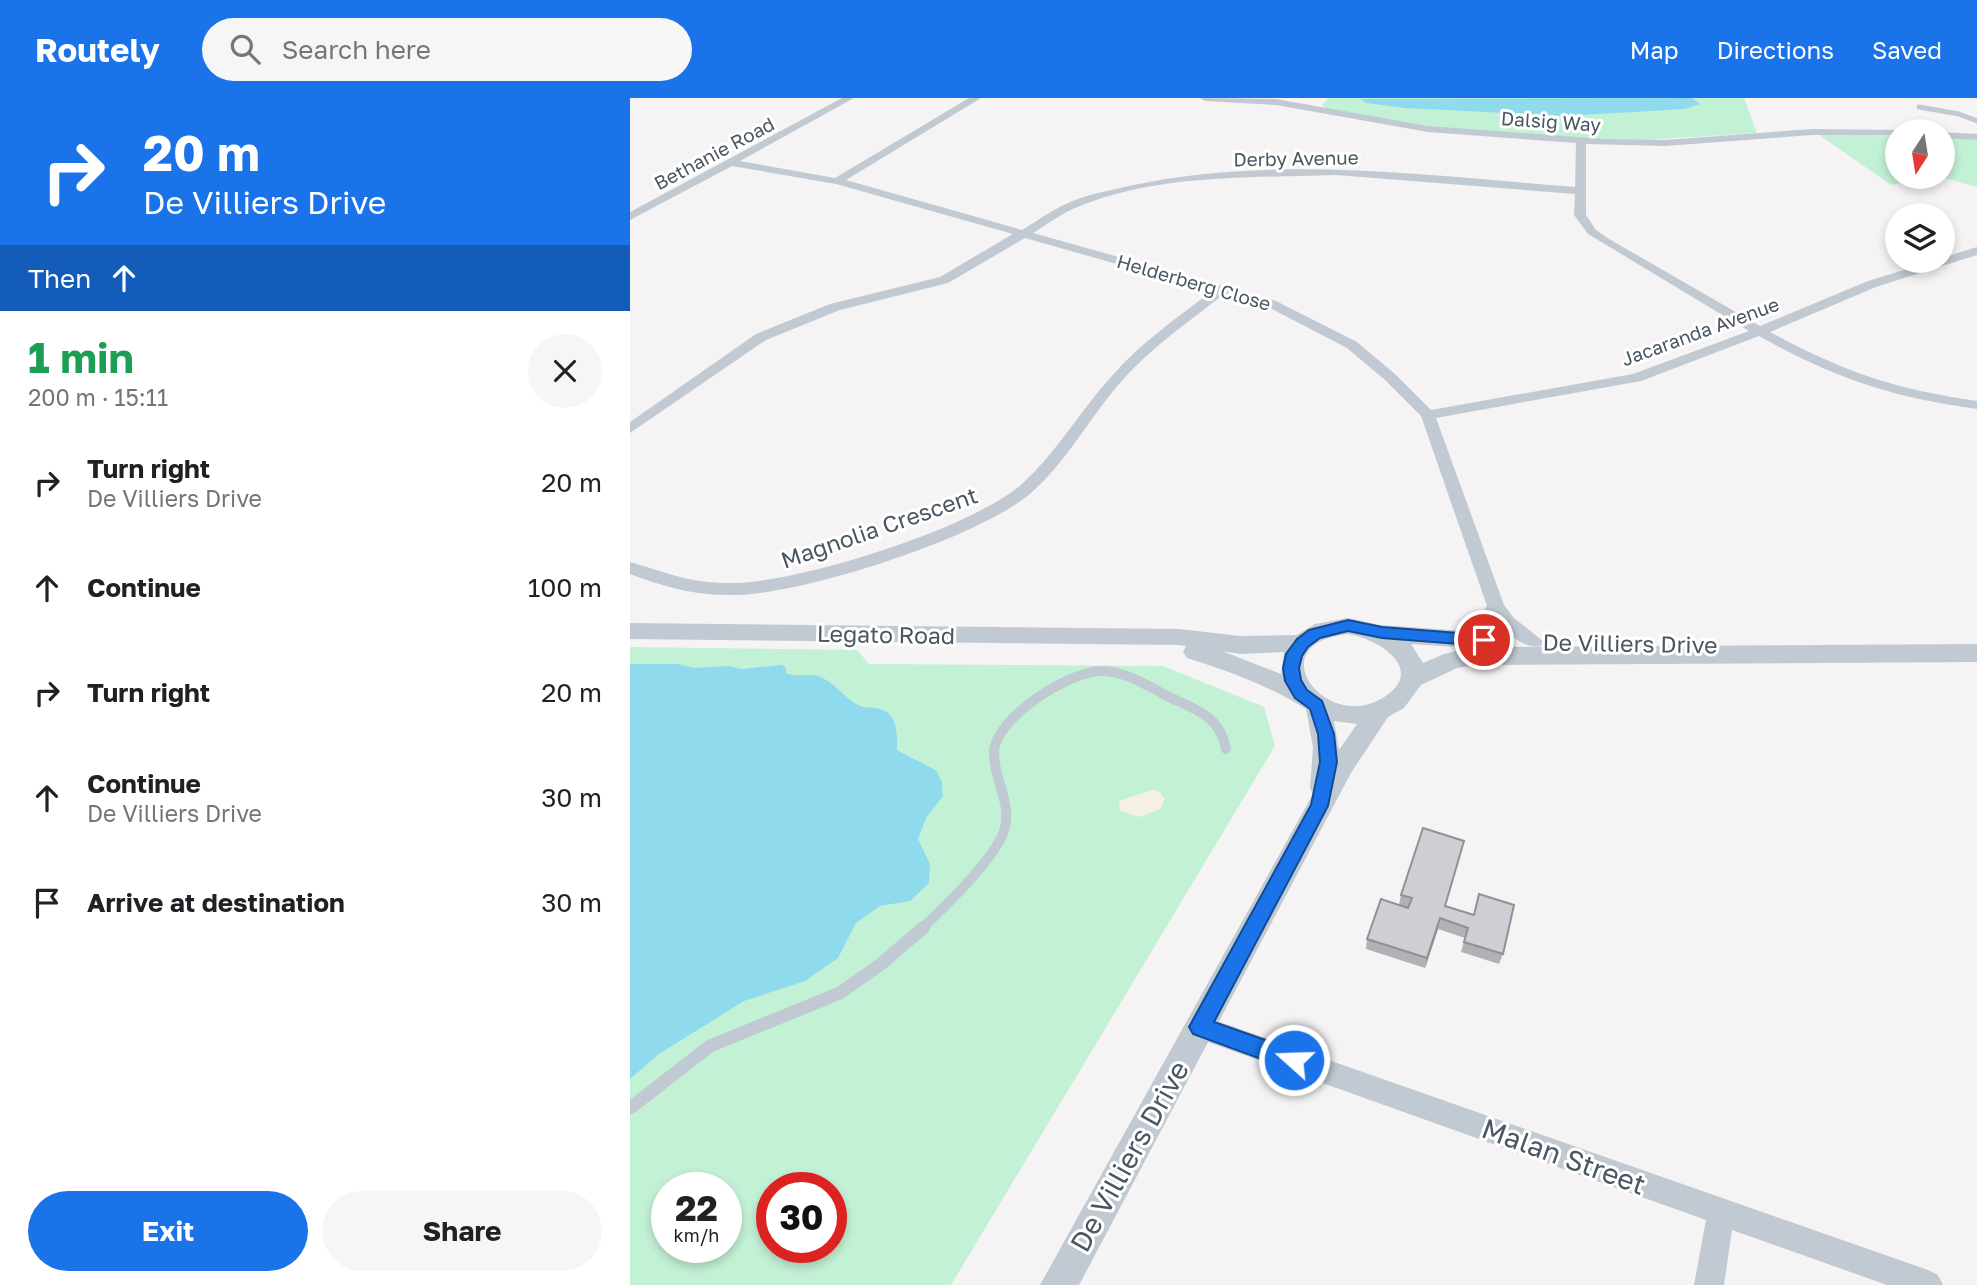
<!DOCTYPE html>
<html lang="en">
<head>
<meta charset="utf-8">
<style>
  :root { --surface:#fff; --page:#f6f6f6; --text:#202124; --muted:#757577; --accent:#1a73e8 }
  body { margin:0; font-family:"Golos Text",sans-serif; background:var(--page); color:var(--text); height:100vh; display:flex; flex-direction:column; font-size:26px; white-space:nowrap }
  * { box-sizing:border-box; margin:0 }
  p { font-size:23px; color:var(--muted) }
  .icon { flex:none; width:38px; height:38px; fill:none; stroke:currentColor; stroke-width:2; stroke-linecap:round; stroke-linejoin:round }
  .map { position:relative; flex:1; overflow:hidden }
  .details { display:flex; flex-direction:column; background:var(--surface); width:630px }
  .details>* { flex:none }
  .top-card { background:#1a73e8; color:#fff; overflow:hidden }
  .needle { width:46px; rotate:192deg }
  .tools { position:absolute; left:1255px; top:21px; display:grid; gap:14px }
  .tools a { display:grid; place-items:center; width:70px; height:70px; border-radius:50%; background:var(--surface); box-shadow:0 4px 10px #0003; font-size:35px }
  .speed { position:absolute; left:21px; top:1074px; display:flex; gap:14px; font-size:35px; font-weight:700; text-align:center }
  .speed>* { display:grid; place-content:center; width:91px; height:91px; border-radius:50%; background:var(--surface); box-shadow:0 4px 10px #0003; line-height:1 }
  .speed small { font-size:18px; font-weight:400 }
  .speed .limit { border:10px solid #d22; background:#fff; color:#111 }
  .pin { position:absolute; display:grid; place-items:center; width:60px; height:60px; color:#fff; margin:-30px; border:4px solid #fff; border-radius:50%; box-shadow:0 2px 7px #0007 }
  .me { position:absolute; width:77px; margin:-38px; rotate:290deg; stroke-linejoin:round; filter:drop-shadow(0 0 5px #0008) }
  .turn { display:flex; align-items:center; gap:24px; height:147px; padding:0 28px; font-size:32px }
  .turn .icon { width:91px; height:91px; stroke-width:2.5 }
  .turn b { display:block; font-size:49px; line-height:60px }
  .then { display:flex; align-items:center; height:66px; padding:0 28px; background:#0003; gap:14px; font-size:26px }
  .round { display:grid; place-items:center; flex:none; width:74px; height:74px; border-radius:37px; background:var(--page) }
  .head { display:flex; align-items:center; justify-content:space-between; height:119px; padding:0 28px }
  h1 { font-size:42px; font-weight:700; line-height:52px; color:#1e9e55 }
  .cta { display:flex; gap:14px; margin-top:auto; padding:14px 28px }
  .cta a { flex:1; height:80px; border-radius:42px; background:var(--accent); color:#fff; font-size:28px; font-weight:700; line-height:80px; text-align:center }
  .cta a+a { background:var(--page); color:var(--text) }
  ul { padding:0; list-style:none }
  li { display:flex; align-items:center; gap:21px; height:105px; padding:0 28px }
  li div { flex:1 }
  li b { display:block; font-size:26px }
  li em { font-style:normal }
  header { display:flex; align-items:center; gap:42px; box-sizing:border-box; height:98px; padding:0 35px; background:var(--accent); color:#fff }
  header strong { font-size:33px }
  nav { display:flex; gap:38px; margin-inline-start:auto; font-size:24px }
  .search { width:490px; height:63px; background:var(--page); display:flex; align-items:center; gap:18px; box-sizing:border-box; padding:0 24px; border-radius:38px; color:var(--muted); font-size:26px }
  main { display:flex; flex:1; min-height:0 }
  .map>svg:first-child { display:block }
  .green { fill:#c3f1d5; fill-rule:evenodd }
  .sand { fill:#f5f0e5 }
  .water { fill:#90daee }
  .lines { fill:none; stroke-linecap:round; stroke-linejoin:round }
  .service-far2 { stroke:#c1cad2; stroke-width:5 }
  .service-far1 { stroke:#c1cad2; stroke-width:10 }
  .service { stroke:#c1cad2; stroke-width:13 }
  .minor { fill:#c1cad2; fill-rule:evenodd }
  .tertiary { fill:#c1cad2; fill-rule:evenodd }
  .wall { fill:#b0b2b7 }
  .shaded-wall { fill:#909195 }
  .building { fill:#cdcfd5; stroke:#909195; stroke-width:2 }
  .route { fill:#1a73e8; stroke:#114b97; stroke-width:2 }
  .labels { text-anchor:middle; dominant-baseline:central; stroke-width:6; stroke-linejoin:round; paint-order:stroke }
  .far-street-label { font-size:19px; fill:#4a5661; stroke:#fff }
  .street-label { font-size:23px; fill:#4a5661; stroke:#fff }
  .near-street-label { font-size:28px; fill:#4a5661; stroke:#fff }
</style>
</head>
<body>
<header>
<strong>Routely</strong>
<div class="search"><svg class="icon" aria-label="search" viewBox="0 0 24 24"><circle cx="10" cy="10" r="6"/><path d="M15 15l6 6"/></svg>Search here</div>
<nav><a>Map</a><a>Directions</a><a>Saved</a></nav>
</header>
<main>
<section class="details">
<div class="top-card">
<div class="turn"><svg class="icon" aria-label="right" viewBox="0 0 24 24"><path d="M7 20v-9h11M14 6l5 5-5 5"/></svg><div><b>20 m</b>De Villiers Drive</div></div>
<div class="then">Then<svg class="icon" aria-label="ahead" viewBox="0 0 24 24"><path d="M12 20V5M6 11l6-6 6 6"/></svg></div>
</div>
<div class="head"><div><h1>1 min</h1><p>200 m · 15:11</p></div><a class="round"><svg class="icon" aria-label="close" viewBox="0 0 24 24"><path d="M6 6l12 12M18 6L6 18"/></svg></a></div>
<ul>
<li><svg class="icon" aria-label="right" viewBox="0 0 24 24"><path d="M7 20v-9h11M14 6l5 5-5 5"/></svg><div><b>Turn right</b><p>De Villiers Drive</p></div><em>20 m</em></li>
<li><svg class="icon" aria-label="ahead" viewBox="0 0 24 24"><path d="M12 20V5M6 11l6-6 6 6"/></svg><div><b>Continue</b></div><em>100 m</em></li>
<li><svg class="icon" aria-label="right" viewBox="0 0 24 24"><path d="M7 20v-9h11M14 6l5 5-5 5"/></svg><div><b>Turn right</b></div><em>20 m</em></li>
<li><svg class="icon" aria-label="ahead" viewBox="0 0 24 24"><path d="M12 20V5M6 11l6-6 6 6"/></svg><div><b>Continue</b><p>De Villiers Drive</p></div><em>30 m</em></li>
<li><svg class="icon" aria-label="arrive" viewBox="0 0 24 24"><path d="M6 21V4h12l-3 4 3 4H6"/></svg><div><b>Arrive at destination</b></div><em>30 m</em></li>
</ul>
<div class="cta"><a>Exit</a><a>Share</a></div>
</section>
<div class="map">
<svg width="1347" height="1187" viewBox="0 0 1347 1187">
  <rect width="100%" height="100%" fill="#f5f3f3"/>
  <path class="green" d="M698,0H1114L1127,35L1015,42L961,41L811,30L697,11L692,7Z
    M1188,36H1267V79H1295L1261,87Z
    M1313,39L1347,42V89L1311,79Z
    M0,549L227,552L239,566L533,568L634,609L645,648L321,1187H0ZM37,1090H96V1150H37ZM142,1090H201V1150H142Z"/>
  <path class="sand" d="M522,692L530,694L535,701L530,711L510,719L490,713L489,703Z"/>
  <path class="water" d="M1062,0L1070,6L1054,11L935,18L775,10L736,5L731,1Z
    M0,566H48L64,570L100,568L112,571L152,567L156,570V575C167,580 177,575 188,578C205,584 213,599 228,607C237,612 250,607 259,616C268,625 267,640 267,652L307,673L312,685L313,698L296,720L288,741L300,766L299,785L280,803L250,808L226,825L208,860L175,883L114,903L29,956L0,981Z"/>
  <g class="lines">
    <path class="service-far2" d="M1289,9L1329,16L1347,23"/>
    <path class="service-far1" d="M292,830C314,810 365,760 374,733C383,704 363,682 364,654C365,620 440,572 473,573C497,574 516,587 537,598C564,611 590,617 596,651"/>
    <path class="service" d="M0,1010L80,948L210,895L251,866L294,829"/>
    <path class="minor" d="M212,0H224L110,63L205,80L339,0H351L216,82L392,132C407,123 422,112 438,105C457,96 479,93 499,88C645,56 798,78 945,89L946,45L798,34L646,7L575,3L570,0L646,1L798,28L974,41L1035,42L1182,31L1270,32L1267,37H1182L1035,48L956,46V117L966,132L979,141L1130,228L1238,183L1304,163H1312V160L1347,149V157L1246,189L1140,234C1214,274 1264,291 1347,303V311C1260,299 1206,281 1129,238L1011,283L806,320L874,507L884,520L913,543L911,548C895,552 875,534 866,522L856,535L829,549L823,547L820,542L823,537L844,525L857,508L791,318L755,282L717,250L638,209L594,196C557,225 519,251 489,286C459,321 437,363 402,394C352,439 172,497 104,497C67,498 34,489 0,476V464C38,475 62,486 104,485C171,484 344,430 393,385C427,354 450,313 481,279C510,245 547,220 582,193L395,140L318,185L210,212L136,242L0,335V324L126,236L200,206L310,179L383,136L206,86L102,68L0,122V114ZM706,77L945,96L944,117L958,136L1119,233L1003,276L801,312L765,276L727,244L646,203L403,135C418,126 433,114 450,108C529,76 622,80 706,77Z
      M1312,34L1347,36V42L1312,40Z
      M570,917L1298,1172L1308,1177L1313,1187H1257L1102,1132L1094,1187H1064L1076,1122L561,938L558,929L561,920Z"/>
    <path class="tertiary" d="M718,520L750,527L878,536L882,542L874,549L1347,546V564L846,567L827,570L791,587L774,610L758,619L721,675L449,1187H410L683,696L680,690L683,649L676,611C640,588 598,573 557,560L553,554L556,548L549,547L0,541V525L549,531L610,538L667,537L685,526ZM718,536C753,542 799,575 749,602C693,632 629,545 718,536ZM781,546L839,550L814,556L793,565ZM592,553L610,556L654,554L651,576ZM704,623L727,626L709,652Z"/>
  </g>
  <path class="wall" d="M834,743L815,808L873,856L869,866L831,854L835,840L808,831L795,870L736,851L737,841L769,807L771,797Z"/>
  <path class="shaded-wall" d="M810,820L808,831L795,870L797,860Z"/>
  <path class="building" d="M793,730L834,743L815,808L844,817L849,796L884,807L873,856L834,844L838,830L810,820L797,860L737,841L751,801L778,810L782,800L771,797Z"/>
  <path class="route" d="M718,522L752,529L854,537L861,542L854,548L752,540L718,533L690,540L678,549L672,558L669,570L671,582L677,592L692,603L704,636L707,664L698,708L584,924L672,955L675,962L672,970L664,973L563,936L559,929L681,707L690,664L688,636L680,611L665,600L655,583L653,570L656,556L667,541L679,532Z"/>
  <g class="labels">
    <g class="far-street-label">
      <text transform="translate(921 23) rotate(4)">Dalsig Way</text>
      <text transform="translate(84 55) rotate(-28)">Bethanie Road</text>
      <text transform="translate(666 60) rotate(-1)">Derby Avenue</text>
      <text transform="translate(564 184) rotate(16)">Helderberg Close</text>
      <text transform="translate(1070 233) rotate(-20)">Jacaranda Avenue</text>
    </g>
    <g class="street-label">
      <text transform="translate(249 429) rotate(-19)">Magnolia Crescent</text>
      <text transform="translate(256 536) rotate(1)">Legato Road</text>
      <text transform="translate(1000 545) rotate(1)">De Villiers Drive</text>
    </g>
    <g class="near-street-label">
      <text transform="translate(499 1058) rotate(-61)">De Villiers Drive</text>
      <text transform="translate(934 1058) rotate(20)">Malan Street</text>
    </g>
  </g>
</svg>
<div class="tools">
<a><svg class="needle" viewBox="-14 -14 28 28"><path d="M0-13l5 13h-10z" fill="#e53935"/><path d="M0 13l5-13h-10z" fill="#757577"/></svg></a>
<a><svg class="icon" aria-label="layers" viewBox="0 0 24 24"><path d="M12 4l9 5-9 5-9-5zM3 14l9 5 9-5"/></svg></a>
</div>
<div class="speed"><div>22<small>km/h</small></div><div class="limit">30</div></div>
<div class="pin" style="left:854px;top:542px;background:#d93025"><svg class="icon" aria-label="arrive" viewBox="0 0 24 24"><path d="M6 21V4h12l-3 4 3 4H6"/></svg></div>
<svg class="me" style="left:664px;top:962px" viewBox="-20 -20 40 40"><circle r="17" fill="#1a73e8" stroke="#fff" stroke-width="3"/><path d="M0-11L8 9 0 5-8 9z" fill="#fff"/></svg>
</div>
</main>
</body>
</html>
